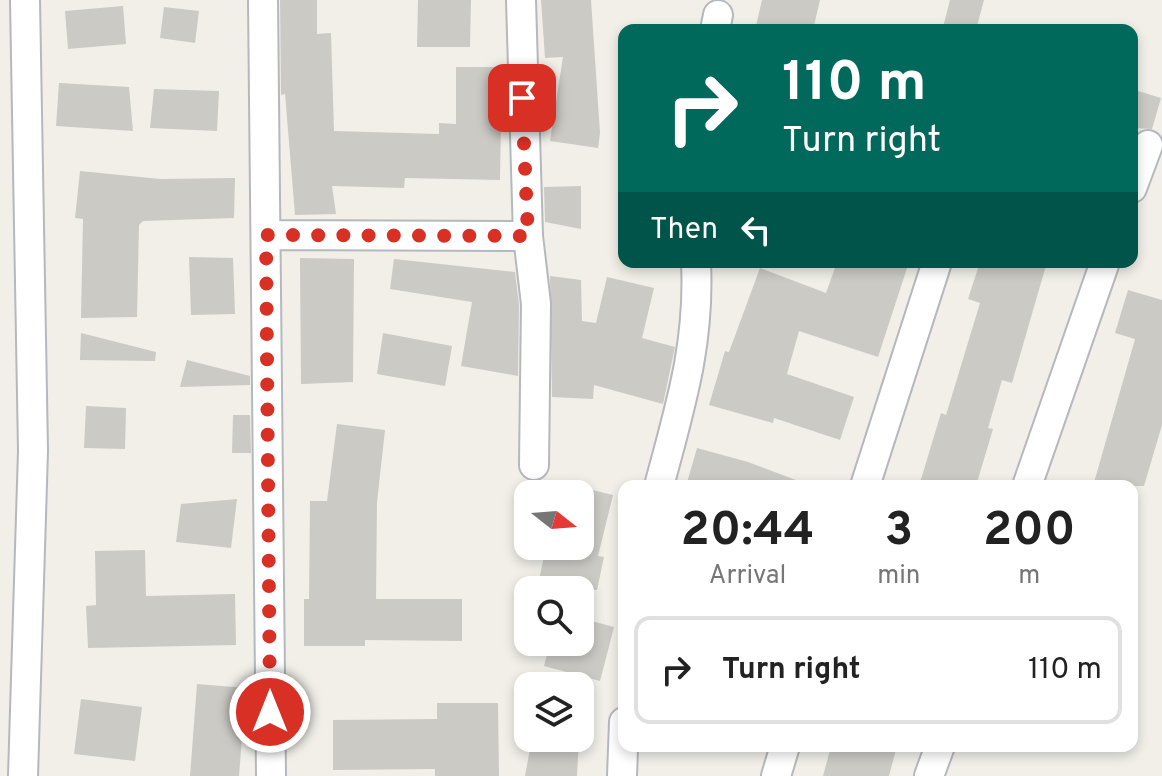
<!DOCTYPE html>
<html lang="en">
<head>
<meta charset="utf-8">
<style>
  :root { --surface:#fff; --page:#f2f2f2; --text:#222; --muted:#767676; --line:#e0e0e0 }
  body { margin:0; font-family:Overpass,sans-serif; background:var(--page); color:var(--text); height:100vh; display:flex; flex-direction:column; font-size:30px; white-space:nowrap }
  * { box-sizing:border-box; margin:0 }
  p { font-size:26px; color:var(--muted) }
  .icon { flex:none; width:44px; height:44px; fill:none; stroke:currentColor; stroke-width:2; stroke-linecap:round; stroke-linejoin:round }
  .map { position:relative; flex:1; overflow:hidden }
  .details { position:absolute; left:618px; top:480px; width:520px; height:272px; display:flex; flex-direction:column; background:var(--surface); border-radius:16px; box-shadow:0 4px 12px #0003 }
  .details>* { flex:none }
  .guide { position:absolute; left:618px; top:24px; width:520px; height:244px; border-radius:16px; box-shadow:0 4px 12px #0003; background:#00695c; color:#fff; overflow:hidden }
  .needle { width:52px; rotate:107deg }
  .buttons { position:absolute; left:514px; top:480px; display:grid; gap:16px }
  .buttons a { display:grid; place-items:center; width:80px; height:80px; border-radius:16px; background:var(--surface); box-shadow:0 4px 12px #0003; font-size:40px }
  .pin { position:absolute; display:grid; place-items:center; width:68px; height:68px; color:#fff; margin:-34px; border-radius:16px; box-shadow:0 4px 12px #0006 }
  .me { position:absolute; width:88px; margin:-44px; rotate:0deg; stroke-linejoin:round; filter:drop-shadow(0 0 6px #0008) }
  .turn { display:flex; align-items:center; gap:28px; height:168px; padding:0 32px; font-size:36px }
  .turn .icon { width:104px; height:104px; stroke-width:2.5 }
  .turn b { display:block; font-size:56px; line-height:68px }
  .then { display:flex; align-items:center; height:76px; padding:0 32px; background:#0003; gap:16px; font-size:30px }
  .eta { display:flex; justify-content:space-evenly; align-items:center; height:136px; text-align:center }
  .eta b { font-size:48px; font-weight:700; line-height:56px }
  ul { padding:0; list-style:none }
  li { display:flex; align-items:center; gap:24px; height:108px; margin:0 16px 12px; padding:0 16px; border:4px solid var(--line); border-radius:16px }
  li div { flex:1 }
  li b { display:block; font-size:30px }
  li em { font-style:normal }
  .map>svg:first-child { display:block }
  .building { fill:#cccac5 }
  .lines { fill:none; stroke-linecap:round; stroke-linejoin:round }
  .minor-casing { stroke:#b5b8bc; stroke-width:32 }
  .minor { stroke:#fff; stroke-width:28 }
  .route { stroke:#d93025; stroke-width:14; stroke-dasharray:0 25.2 }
</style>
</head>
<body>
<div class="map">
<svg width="1162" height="776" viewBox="0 0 1162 776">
  <rect width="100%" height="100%" fill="#f1efe8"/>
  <path class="building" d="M280,0H317V34L331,33L334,131L439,134V123L456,124V67H502L500,180L405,178L404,188L332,186L336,214L295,215L285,94L281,95Z
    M418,0H471L470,47H417Z
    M541,0H591L600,133L598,148L550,141L563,57L545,58Z
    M762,0H820L813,30H755Z
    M950,0H984L976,30L943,27Z
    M123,6L126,44L68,49L65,11Z
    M164,7L199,11L195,43L160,38Z
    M59,83L129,87L133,131L56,126Z
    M154,89L219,91L217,131L150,128Z
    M1138,91L1161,98L1152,129L1132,128V110Z
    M80,171L160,179L235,178L234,218L143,221L139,225L137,317L81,318L83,219L75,218Z
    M581,186V229L545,222L544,187Z
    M189,257L233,258L235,314L191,315Z
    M300,258L354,259L353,382L301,384Z
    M394,259L515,272L519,305L518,376L461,366L472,302L390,289Z
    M837,262H909L878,357L799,331L787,374L854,397L840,440L774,418L773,423L709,405L725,351L729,352L760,268L826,293Z
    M980,262H1047L1012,383L1002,380L988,428L993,429L976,486H919L941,413L946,415L980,303L968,299Z
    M550,276L581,280L582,321L596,323L607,277L654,288L642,338L675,347L663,404L594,385L593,399L552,397Z
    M1128,290L1162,300V425L1144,486H1093L1135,339L1115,333Z
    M81,333L156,352L155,361L80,360Z
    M383,333L452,346L445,386L377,374Z
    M187,360L250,376V385L180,387Z
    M86,406L126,408L125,449L84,448Z
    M233,415H250L251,453H232Z
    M337,424L385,430L377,502L376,599H462V641L365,640V646H304V599H309L310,501H327Z
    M697,448L748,462L801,482L800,486H686Z
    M580,487L613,495L598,556L604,557L597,590H590L588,596L580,595V590H537L546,546L580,552Z
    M237,499L231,548L176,542L181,504Z
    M145,550L146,596L235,594L236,645L88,648L86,606L96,605L95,551Z
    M580,618L614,627L600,681L544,666L550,642H580Z
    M197,684L246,688L239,776H190Z
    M81,699L142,707L135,761L74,754Z
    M437,703H498L499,776H435V769L333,770V720L437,719Z
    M532,738H579L577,776H525Z
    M831,746H897L889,776H823Z"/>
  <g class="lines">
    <defs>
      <path id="minor" d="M263,0L271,776
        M521,0L528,236L536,304L534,465
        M715,30L718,15
        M1132,188L1148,145
        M266,235L528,236
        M659,486C680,407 700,345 696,262
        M865,486L937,262
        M1027,486L1105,262
        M23,776L33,451L25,0
        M622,776L624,722
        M776,776L785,746
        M929,776L940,746"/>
    </defs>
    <use href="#minor" class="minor-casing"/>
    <use href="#minor" class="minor"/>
  </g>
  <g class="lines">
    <path class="route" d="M270,712L266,235L528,236L522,98"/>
  </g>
</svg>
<div class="buttons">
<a><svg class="needle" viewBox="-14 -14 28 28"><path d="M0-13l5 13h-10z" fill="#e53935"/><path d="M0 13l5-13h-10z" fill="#767676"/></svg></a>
<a><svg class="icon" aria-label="search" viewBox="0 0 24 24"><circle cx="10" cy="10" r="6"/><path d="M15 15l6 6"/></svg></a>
<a><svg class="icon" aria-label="layers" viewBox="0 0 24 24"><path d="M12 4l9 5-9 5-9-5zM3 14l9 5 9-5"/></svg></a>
</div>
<div class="pin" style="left:522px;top:98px;background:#d93025"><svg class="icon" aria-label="arrive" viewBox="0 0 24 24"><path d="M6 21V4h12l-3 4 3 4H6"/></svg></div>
<svg class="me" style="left:270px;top:712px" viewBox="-20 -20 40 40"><circle r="17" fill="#d93025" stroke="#fff" stroke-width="3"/><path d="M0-11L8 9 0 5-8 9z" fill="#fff"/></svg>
<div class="guide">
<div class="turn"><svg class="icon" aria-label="right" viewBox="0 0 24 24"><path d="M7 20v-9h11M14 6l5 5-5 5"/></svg><div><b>110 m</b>Turn right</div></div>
<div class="then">Then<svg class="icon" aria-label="left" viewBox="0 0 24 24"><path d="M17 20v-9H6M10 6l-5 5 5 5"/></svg></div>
</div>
<section class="details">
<div class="eta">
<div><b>20:44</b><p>Arrival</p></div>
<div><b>3</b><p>min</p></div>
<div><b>200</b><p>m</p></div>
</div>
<ul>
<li><svg class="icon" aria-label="right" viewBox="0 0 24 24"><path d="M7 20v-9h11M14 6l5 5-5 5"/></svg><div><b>Turn right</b></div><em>110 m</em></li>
</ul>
</section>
</div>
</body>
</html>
